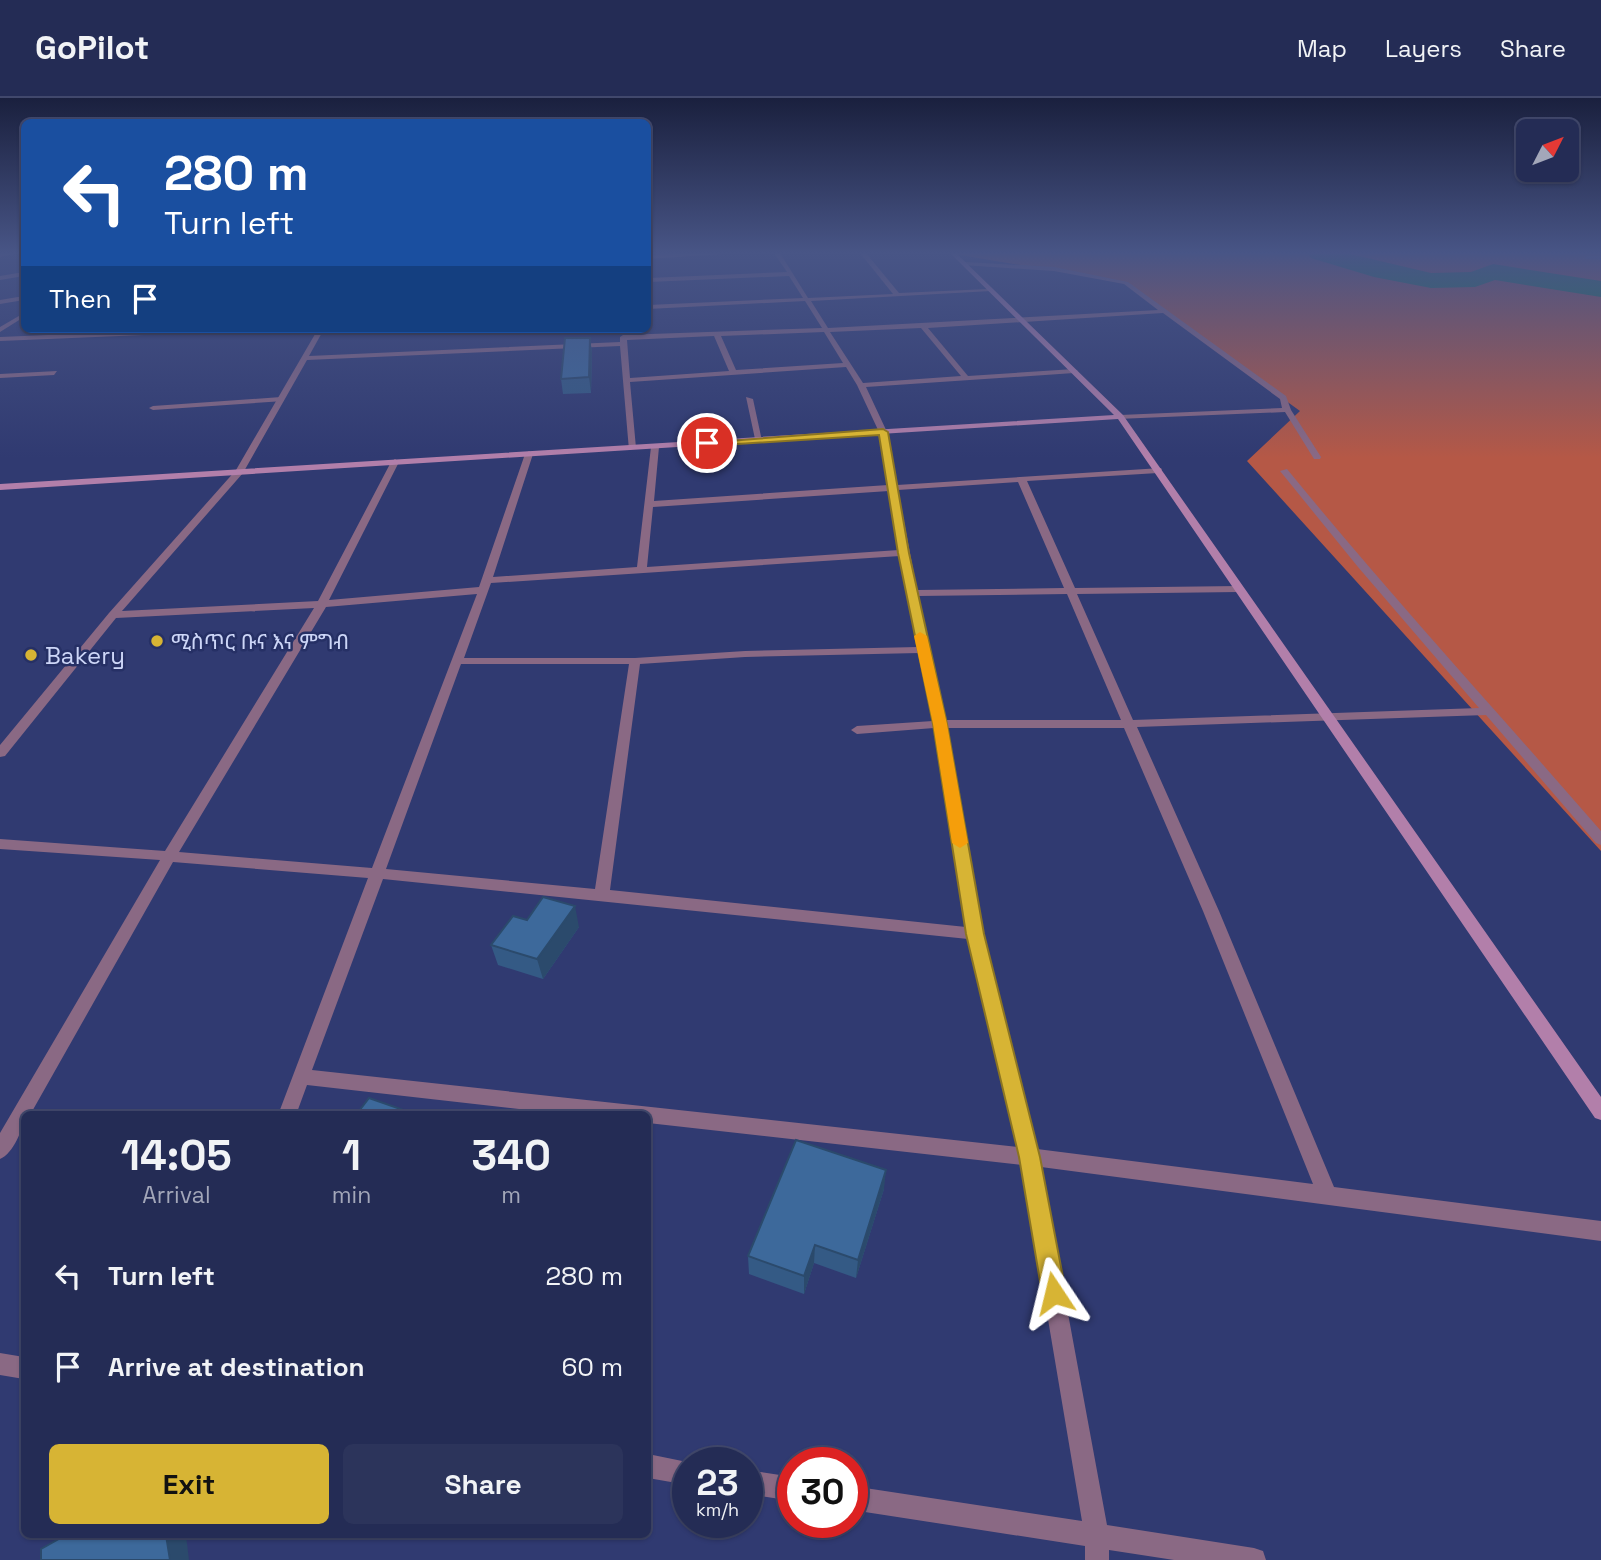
<!DOCTYPE html>
<html lang="en">
<head>
<meta charset="utf-8">
<style>
  :root { --surface:#242c55; --page:#2c345b; --text:#f1f3f6; --muted:#a3a7b9; --line:#41486c; --accent:#d7b434 }
  body { margin:0; font-family:"Space Grotesk","Noto Sans Ethiopic",sans-serif; background:var(--page); color:var(--text); height:100vh; display:flex; flex-direction:column; font-size:26px; white-space:nowrap }
  * { box-sizing:border-box; margin:0 }
  p { font-size:23px; color:var(--muted) }
  .icon { flex:none; width:38px; height:38px; fill:none; stroke:currentColor; stroke-width:2; stroke-linecap:round; stroke-linejoin:round }
  .map { position:relative; flex:1; overflow:hidden }
  .details { position:absolute; left:21px; top:1013px; width:630px; height:427px; display:flex; flex-direction:column; background:var(--surface); border-radius:10px; box-shadow:0 2px 5px #0004,0 0 0 2px var(--line) }
  .details>* { flex:none }
  .hud { position:absolute; left:21px; top:21px; width:630px; height:214px; border-radius:10px; box-shadow:0 2px 5px #0004,0 0 0 2px var(--line); background:#1a4fa0; color:#fff; overflow:hidden }
  .needle { width:46px; rotate:48deg }
  .tools { position:absolute; left:1516px; top:21px; display:grid; gap:14px }
  .tools a { display:grid; place-items:center; width:63px; height:63px; border-radius:10px; background:var(--surface); box-shadow:0 2px 5px #0004,0 0 0 2px var(--line); font-size:35px }
  .speed { position:absolute; left:672px; top:1349px; display:flex; gap:14px; font-size:35px; font-weight:700; text-align:center }
  .speed>* { display:grid; place-content:center; width:91px; height:91px; border-radius:50%; background:var(--surface); box-shadow:0 2px 5px #0004,0 0 0 2px var(--line); line-height:1 }
  .speed small { font-size:18px; font-weight:400 }
  .speed .limit { border:10px solid #d22; background:#fff; color:#111 }
  .pin { position:absolute; display:grid; place-items:center; width:60px; height:60px; color:#fff; margin:-30px; border:4px solid #fff; border-radius:50%; box-shadow:0 2px 7px #0007 }
  .me { position:absolute; width:77px; margin:-38px; rotate:350deg; stroke-linejoin:round; filter:drop-shadow(0 0 5px #0008) }
  .turn { display:flex; align-items:center; gap:24px; height:147px; padding:0 28px; font-size:32px }
  .turn .icon { width:91px; height:91px; stroke-width:2.5 }
  .turn b { display:block; font-size:49px; line-height:60px }
  .then { display:flex; align-items:center; height:66px; padding:0 28px; background:#0003; gap:14px; font-size:26px }
  .eta { display:flex; justify-content:space-evenly; align-items:center; height:119px; text-align:center }
  .eta b { font-size:42px; font-weight:700; line-height:49px }
  .action { display:flex; gap:14px; margin-top:auto; padding:14px 28px }
  .action a { flex:1; height:80px; border-radius:10px; background:var(--accent); color:#111; font-size:28px; font-weight:700; line-height:80px; text-align:center }
  .action a+a { background:var(--page); color:var(--text) }
  ul { padding:0; list-style:none }
  li { display:flex; align-items:center; gap:21px; height:91px; padding:0 28px }
  li div { flex:1 }
  li b { display:block; font-size:26px }
  li em { font-style:normal }
  header { display:flex; align-items:center; gap:42px; box-sizing:border-box; height:98px; padding:0 35px; background:var(--surface); border-bottom:2px solid var(--line) }
  header strong { font-size:33px }
  nav { display:flex; gap:38px; margin-inline-start:auto; font-size:24px }
  .map>svg:first-child { display:block }
  .forest { fill:#b55846 }
  .lines { fill:none; stroke-linecap:round; stroke-linejoin:round }
  .river { fill:#197d45; fill-rule:evenodd }
  .service { fill:#8a6984; fill-rule:evenodd }
  .minor { fill:#8a6984; fill-rule:evenodd }
  .tertiary { fill:#8a6984; fill-rule:evenodd }
  .secondary { fill:#b27faa; fill-rule:evenodd }
  .wall { fill:#345a85 }
  .shaded-wall { fill:#2b4a6c }
  .building { fill:#3d699b; stroke:#2b4a6c; stroke-width:2 }
  .route { fill:#d7b434; stroke:#8c7522; stroke-width:2 }
  .slow { fill:#f59e0b }
  .poi-dot { fill:#d7b434; stroke:#263065; stroke-width:2.5 }
  .labels { text-anchor:middle; dominant-baseline:central; stroke-width:5; stroke-linejoin:round; paint-order:stroke }
  .far-poi-label { font-size:21px; fill:#cdd6f7; stroke:#263065; text-anchor:start }
  .poi-label { font-size:24px; fill:#cdd6f7; stroke:#263065; text-anchor:start }
</style>
</head>
<body>
<header>
<strong>GoPilot</strong>
<nav><a>Map</a><a>Layers</a><a>Share</a></nav>
</header>
<div class="map">
<svg width="1601" height="1462" viewBox="0 0 1601 1462">
  <rect width="100%" height="100%" fill="#303a71"/>
  <path class="forest" d="M948,155H1601V753L1247,363L1300,313L1122,184Z"/>
  <g class="lines">
    <path class="river" d="M1308,155H1346L1431,175L1471,174L1493,166L1601,183V199L1495,182L1475,189L1431,190L1374,179L1311,160Z"/>
    <path class="service" d="M281,299H284V303L153,312L149,310L153,308Z"/>
    <path class="minor" d="M700,155H738L648,161V157Z
      M774,155H780L808,200L893,196L860,155H866L899,195L988,191L991,193L811,203L828,230L1158,212L1124,186L1054,173L963,167L965,164L1054,169L1128,184L1286,298L1291,312L1321,359L1320,361H1314L1285,314L1117,321V317H1120L1282,310L1280,301L1163,215L928,230L968,278L1074,271L1078,273L1074,275L866,289L887,334L897,387L1161,370L1162,372L1158,375L1027,383L1075,490L1239,488L1244,491L1239,494L1077,496L1133,622L1479,610L1358,469L1280,373L1287,371C1389,496 1496,612 1601,733V747L1596,745L1486,617L1137,629L1219,813L1334,1089L1601,1123V1143L1041,1069L1107,1427L1254,1450L1263,1453L1266,1462H1174L1109,1452V1462H1085V1448L852,1412V1388L1082,1423L1022,1067L648,1025V1017H571L307,987L296,1017H278L368,780L173,764L30,1017H24C24,1030 13,1056 0,1061V1035L160,762L0,751V741L165,753L314,510L116,520L5,658L0,659V647L109,515L236,372L318,231H324L309,258L620,244V239L623,237L822,230L805,203L648,211V207L803,200L789,178L648,184V180L787,174ZM921,230L961,278L863,285L830,234ZM824,234L843,265L736,272L721,238ZM714,238L729,273L630,280L627,242ZM620,248L629,352L636,350L630,284L846,269L857,287L879,334L888,387L654,403L659,349L655,347L651,349L637,469L493,479L533,356L529,353L525,356L479,489L329,502L399,364L395,361L391,364L318,503L122,513L243,375L307,262ZM1018,384L1064,490L917,492L898,392ZM889,393L899,452L647,469L653,409ZM900,458L918,549L745,553L635,560H464L491,485ZM477,496L372,770L179,754L326,509ZM1067,496L1121,622H945L918,498ZM919,555L933,623L857,628L851,632L857,636L934,630L966,829L610,792L640,566L745,559ZM461,566H629L595,791L386,771ZM947,630H1124L1203,813L1313,1086L1037,1051L983,836ZM383,781L968,841L1018,1049L312,972Z
      M1587,158H1601V162L1585,161Z
      M24,174V178L0,182V178Z
      M24,198V202L0,206V202Z
      M24,215V219L0,234V229Z
      M192,231H242L239,233L0,243V239Z
      M57,273L54,277L0,280V276Z
      M746,299L753,301L762,343L755,341Z
      M0,1255L24,1259V1281L0,1277Z
      M648,1356L692,1365H688V1387L648,1380Z
      M747,1372L793,1379V1403L747,1396Z"/>
    <path class="tertiary" d="M0,155H18L0,159Z"/>
    <path class="secondary" d="M950,155H956L1123,317L1601,999V1022L1595,1020L1118,321L0,392V386L1114,317Z"/>
  </g>
  <path class="wall" d="M590,240L592,255L591,295L563,296L561,281Z
    M527,822L579,829L543,881L498,867L491,847Z
    M884,1091L856,1180L814,1165L804,1196L749,1176L748,1158Z"/>
  <path class="shaded-wall" d="M590,240L592,255L591,295L589,279Z
    M575,808L579,829L543,881L537,861Z
    M886,1072L884,1091L856,1180L858,1162Z
    M815,1147L814,1165L804,1196V1178Z
    M166,1437H186L189,1462H170Z"/>
  <path class="building" d="M565,240H590L589,279L561,281Z
    M543,799L575,808L537,861L491,847L513,818L527,822Z
    M369,1000L412,1015L411,1017H356Z
    M796,1042L886,1072L858,1162L815,1147L804,1178L748,1158Z
    M66,1437H166L170,1462H41V1451Z"/>
  <linearGradient id="sky" x2="0" y2="1"><stop stop-color="#1a203e"/><stop offset="0.43" stop-color="#485586"/><stop offset="1" stop-color="#485586" stop-opacity="0"/></linearGradient>
  <rect width="1601" height="360" fill="url(#sky)"/>
  <path class="route" d="M883,331L888,334L909,455L947,626L984,836L1040,1059L1066,1195L1062,1203L1054,1206L1046,1203L1042,1195L1019,1059L966,836L933,626L898,455L879,337L707,348L702,345Z"/>
  <path class="slow" d="M920,534L927,538L947,626L968,745L960,750L952,745L933,626L914,538Z"/>
  <g class="poi-dot">
    <circle cx="157" cy="543" r="7"/>
    <circle cx="31" cy="557" r="7"/>
  </g>
  <g class="labels">
    <g class="far-poi-label">
      <text x="171" y="543">ሚስጥር ቡና እና ምግብ</text>
    </g>
    <g class="poi-label">
      <text x="45" y="557">Bakery</text>
    </g>
  </g>
</svg>
<div class="tools">
<a><svg class="needle" viewBox="-14 -14 28 28"><path d="M0-13l5 13h-10z" fill="#e53935"/><path d="M0 13l5-13h-10z" fill="#a3a7b9"/></svg></a>
</div>
<div class="speed"><div>23<small>km/h</small></div><div class="limit">30</div></div>
<div class="pin" style="left:707px;top:345px;background:#d93025"><svg class="icon" aria-label="arrive" viewBox="0 0 24 24"><path d="M6 21V4h12l-3 4 3 4H6"/></svg></div>
<svg class="me" style="left:1054px;top:1195px" viewBox="-20 -20 40 40"><path d="M0-17L14 15 0 8-14 15z" fill="#d7b434" stroke="#fff" stroke-width="4"/></svg>
<div class="hud">
<div class="turn"><svg class="icon" aria-label="left" viewBox="0 0 24 24"><path d="M17 20v-9H6M10 6l-5 5 5 5"/></svg><div><b>280 m</b>Turn left</div></div>
<div class="then">Then<svg class="icon" aria-label="arrive" viewBox="0 0 24 24"><path d="M6 21V4h12l-3 4 3 4H6"/></svg></div>
</div>
<section class="details">
<div class="eta">
<div><b>14:05</b><p>Arrival</p></div>
<div><b>1</b><p>min</p></div>
<div><b>340</b><p>m</p></div>
</div>
<ul>
<li><svg class="icon" aria-label="left" viewBox="0 0 24 24"><path d="M17 20v-9H6M10 6l-5 5 5 5"/></svg><div><b>Turn left</b></div><em>280 m</em></li>
<li><svg class="icon" aria-label="arrive" viewBox="0 0 24 24"><path d="M6 21V4h12l-3 4 3 4H6"/></svg><div><b>Arrive at destination</b></div><em>60 m</em></li>
</ul>
<div class="action"><a>Exit</a><a>Share</a></div>
</section>
</div>
</body>
</html>
